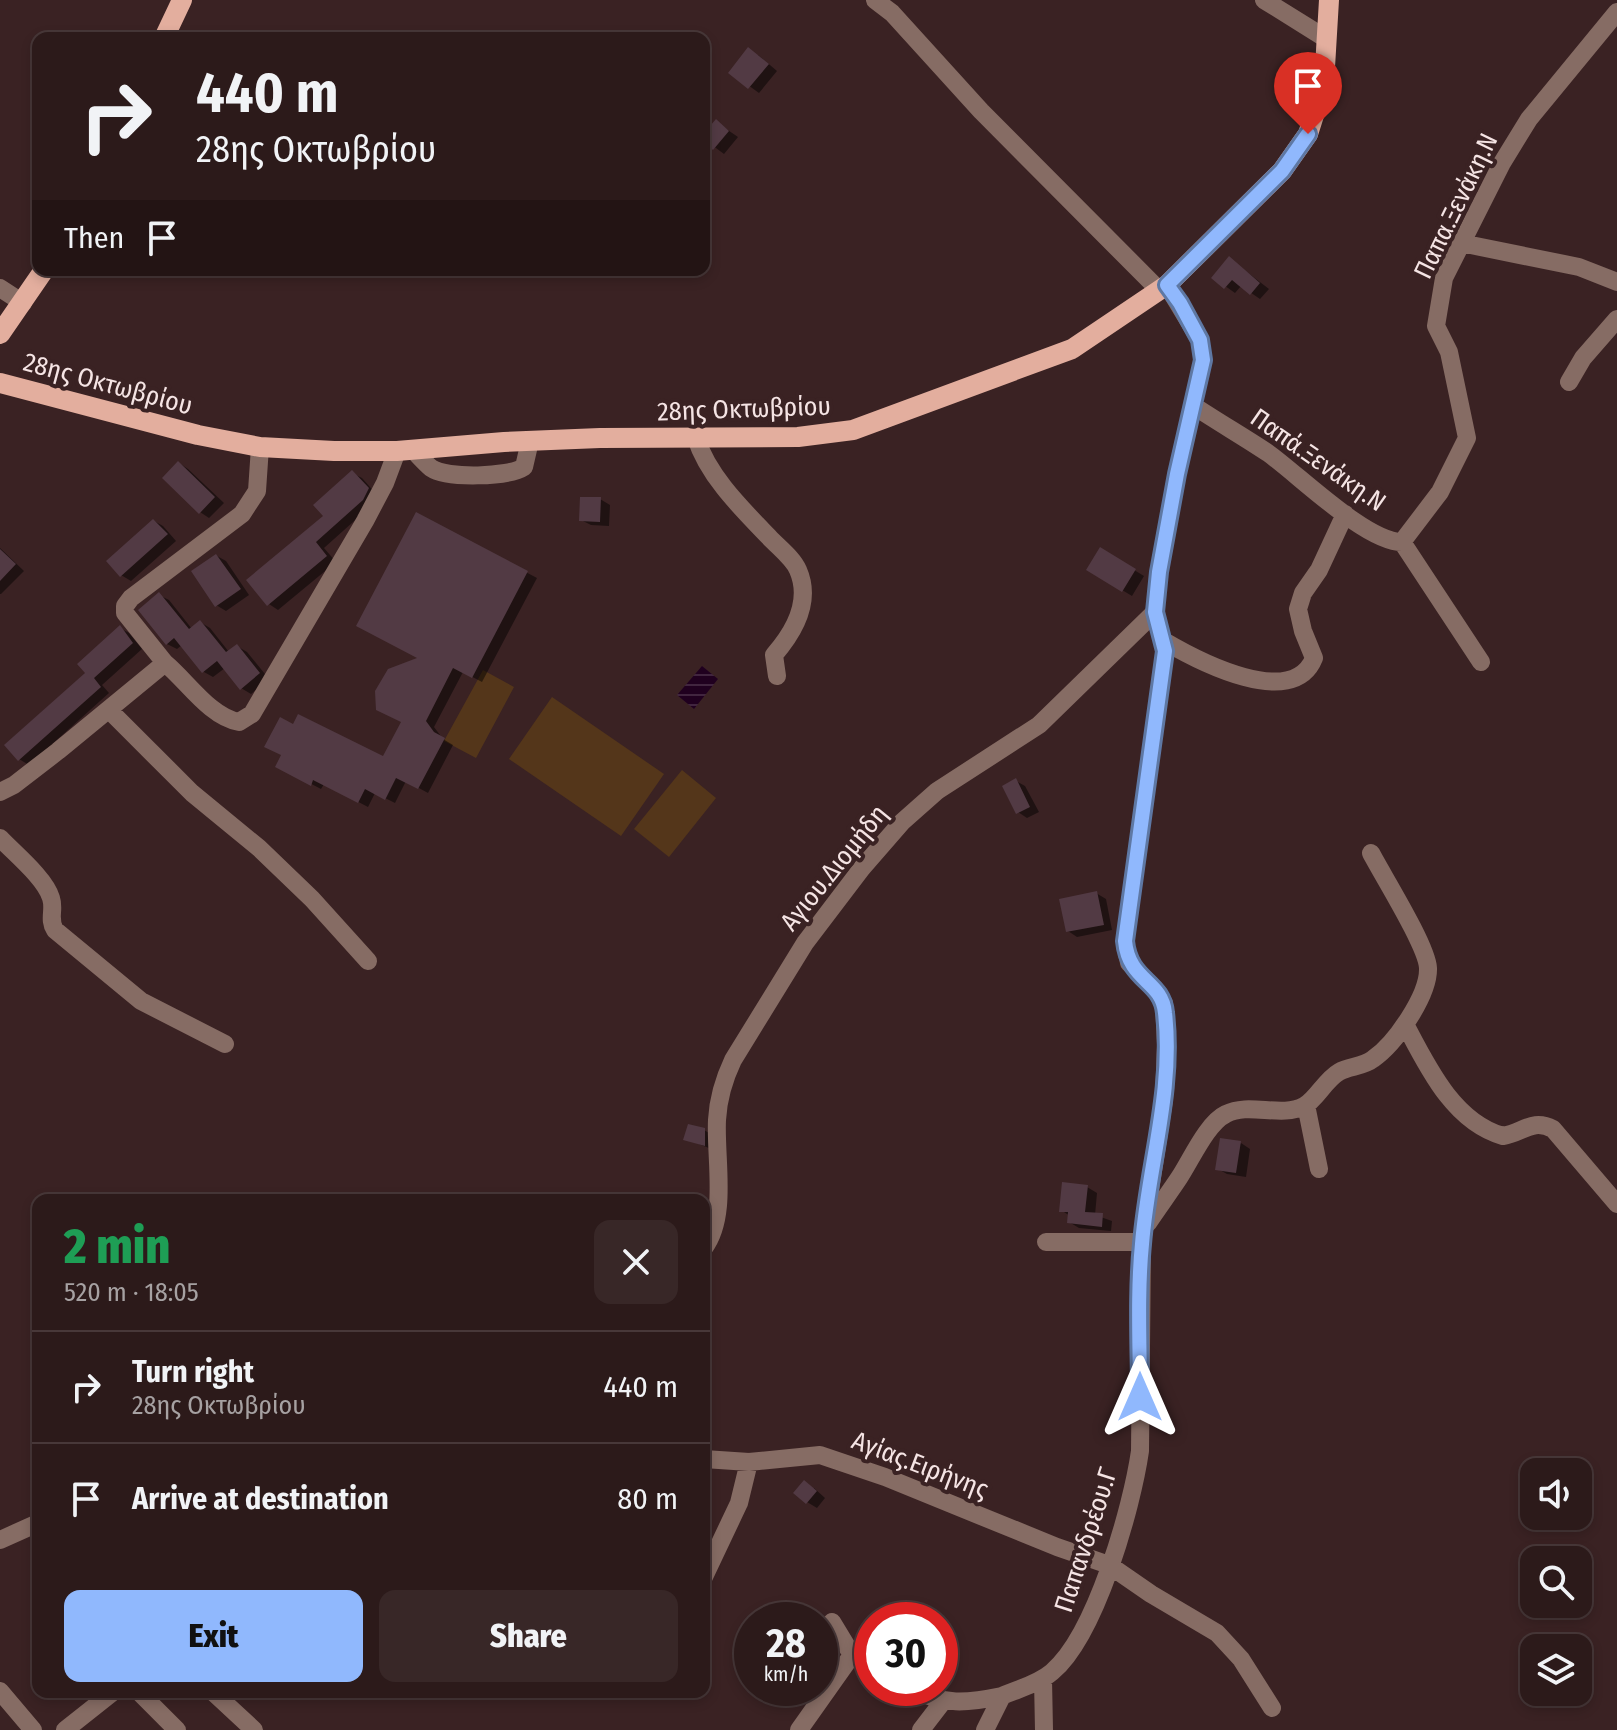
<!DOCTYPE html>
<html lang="en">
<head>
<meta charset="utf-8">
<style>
  :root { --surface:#2c1a1a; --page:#382727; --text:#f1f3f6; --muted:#a6a1a2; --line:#483839; --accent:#90b8fd }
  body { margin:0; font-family:"Fira Sans Condensed",sans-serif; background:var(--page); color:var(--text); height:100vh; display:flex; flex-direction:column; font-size:30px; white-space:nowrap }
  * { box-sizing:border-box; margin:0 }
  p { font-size:26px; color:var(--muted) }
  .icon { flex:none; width:44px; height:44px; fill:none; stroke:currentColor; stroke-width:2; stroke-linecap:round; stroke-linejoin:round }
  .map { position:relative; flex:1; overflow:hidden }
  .panel { position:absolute; left:32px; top:1194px; width:678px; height:504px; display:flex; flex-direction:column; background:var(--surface); border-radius:16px; box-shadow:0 4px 12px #0003,0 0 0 2px var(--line) }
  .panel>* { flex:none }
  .hud { position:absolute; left:32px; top:32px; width:678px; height:244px; border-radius:16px; box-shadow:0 4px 12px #0003,0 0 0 2px var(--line); background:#2c1a1a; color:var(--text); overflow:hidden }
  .fabs { position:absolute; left:1520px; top:1458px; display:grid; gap:16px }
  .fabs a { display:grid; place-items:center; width:72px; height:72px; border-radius:16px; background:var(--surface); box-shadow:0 4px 12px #0003,0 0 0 2px var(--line); font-size:40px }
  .speed { position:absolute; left:734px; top:1602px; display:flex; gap:16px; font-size:40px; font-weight:700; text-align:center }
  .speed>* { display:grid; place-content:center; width:104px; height:104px; border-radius:50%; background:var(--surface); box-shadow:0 4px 12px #0003,0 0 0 2px var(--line); line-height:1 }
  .speed small { font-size:20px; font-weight:400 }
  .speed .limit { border:12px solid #d22; background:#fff; color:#111 }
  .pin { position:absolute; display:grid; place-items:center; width:68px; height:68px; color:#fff; margin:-82px -34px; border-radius:50% 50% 50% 0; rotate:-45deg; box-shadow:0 0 8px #0007 }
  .pin .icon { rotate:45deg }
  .me { position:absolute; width:88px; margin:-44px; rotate:0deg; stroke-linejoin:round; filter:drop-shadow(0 0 6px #0008) }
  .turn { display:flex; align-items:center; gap:28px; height:168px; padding:0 32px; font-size:36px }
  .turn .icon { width:104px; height:104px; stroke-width:2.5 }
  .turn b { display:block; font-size:56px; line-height:68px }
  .then { display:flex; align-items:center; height:76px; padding:0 32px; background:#0003; gap:16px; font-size:30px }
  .round { display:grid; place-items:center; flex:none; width:84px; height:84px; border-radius:16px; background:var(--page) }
  .overview { display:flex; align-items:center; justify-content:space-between; height:136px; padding:0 32px }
  h1 { font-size:48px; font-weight:800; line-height:60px; color:#1e9e55 }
  .primary-button { display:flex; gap:16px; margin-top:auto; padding:16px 32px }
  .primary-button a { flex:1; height:92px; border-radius:16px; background:var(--accent); color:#111; font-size:32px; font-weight:800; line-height:92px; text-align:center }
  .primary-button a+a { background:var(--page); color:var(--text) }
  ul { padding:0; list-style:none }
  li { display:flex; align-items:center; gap:24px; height:112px; padding:0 32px; border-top:2px solid var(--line) }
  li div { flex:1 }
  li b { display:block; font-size:30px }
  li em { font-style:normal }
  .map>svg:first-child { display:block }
  .grass { fill:#54361a }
  .water { fill:url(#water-rules) }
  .shadow { fill:#0007 }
  .building { fill:#523a44 }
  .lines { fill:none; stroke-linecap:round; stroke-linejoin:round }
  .minor { stroke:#866c64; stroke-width:18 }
  .major { stroke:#e3ae9e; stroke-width:20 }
  .route-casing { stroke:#5e78a4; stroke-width:20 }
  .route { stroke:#90b8fd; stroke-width:14 }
  .labels { text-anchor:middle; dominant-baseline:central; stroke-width:8; stroke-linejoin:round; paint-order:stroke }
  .street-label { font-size:26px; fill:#f5e4e4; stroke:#3a2223 }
</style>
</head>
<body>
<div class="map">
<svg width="1617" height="1730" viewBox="0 0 1617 1730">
  <defs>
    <pattern id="water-rules" width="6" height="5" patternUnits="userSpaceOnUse" patternTransform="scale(2)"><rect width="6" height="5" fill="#20001f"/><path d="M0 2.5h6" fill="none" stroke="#41253f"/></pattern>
  </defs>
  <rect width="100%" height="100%" fill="#3a2223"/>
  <path class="grass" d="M483,670L514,687L476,758L444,741Z
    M552,697L664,774L621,836L509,759Z
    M682,770L716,798L669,857L634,829Z"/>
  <path class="water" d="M702,666L718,679L694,709L677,695Z"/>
  <path class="shadow" d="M758,55L777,71L759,93L730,72Z
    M716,122L738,137L724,154L704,139V136Z
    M1230,259L1269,289L1260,299L1241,286L1235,293L1214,278Z
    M179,463L188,469L224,503L209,518L200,512Z
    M352,473L362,478L377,495L372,505L324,548L336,562L278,610L269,604Z
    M600,499L610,505L609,526L591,525L581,520Z
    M417,515L537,578L482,682L463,672L434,727L443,739L453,745L428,793L406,781L395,803L375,793L368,807L324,784L321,789L277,766L384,759L403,722L421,658Z
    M154,521L163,526L176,541L131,581L121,575Z
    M0,548L24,571L1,594H0Z
    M1101,550L1144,576L1132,596L1089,570Z
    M217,556L226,561L249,595L226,611L216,605Z
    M159,595L169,600L192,629L200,622L210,628L229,652L237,646L247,652L269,679L251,694L241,688L225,668L213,677L204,672L182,645L177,649L167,644Z
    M120,628L129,633L142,649L102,685L109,693L29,765L19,759Z
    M1016,781L1025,786L1039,812L1027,818L1018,812Z
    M1096,893L1106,899L1112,930L1077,937L1068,931Z
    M704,1130L714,1136V1150L686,1139Z
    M1241,1143L1250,1149L1246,1177L1227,1174L1218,1169Z
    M1087,1187L1097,1193L1095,1215L1112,1221L1111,1231L1079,1228L1069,1222L1070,1216L1061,1210Z
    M814,1488L825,1498L817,1508L807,1502Z"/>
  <path class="building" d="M748,47L769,64L748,89L728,73Z
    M716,119L729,131L713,150L704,142V133Z
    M1229,256L1260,283L1250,295L1232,280L1224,289L1211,278Z
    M178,461L215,497L199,514L162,478Z
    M352,470L369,488L363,500L316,542L327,556L267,606L246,580L323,516L313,505Z
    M580,497H601L600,522L579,521Z
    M416,512L528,571L472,678L453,668L426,721L434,732L445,738L418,789L396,778L385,800L365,789L358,803L313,780L311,786L275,767L281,755L264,747L280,717L293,724L298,714L383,756L401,722L376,710L375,691L388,669L417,658L356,626Z
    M153,519L168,534L120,577L106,561Z
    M1100,547L1136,569L1122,592L1086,570Z
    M0,549L16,564L0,581Z
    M216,554L241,589L215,607L191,571Z
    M159,592L189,629L200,620L226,652L237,644L260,673L240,690L217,661L202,673L174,638L166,645L138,610Z
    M120,625L133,643L94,678L101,687L18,761L4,745L85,673L77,664Z
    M1016,778L1030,807L1016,814L1002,786Z
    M1097,891L1104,925L1066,932L1059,899Z
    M688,1124L705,1128V1146L683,1140Z
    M1220,1138L1241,1141L1236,1173L1215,1170Z
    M1062,1182L1088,1185L1085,1212L1103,1213L1102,1227L1067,1223L1068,1212H1059Z
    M804,1480L817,1491L806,1504L793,1493Z"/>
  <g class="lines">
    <path class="minor" d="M875,0L892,13L981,111L1159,290
      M1264,0L1325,38
      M1461,243L1579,267L1617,282
      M0,288L23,303
      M1569,382L1583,358L1617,319
      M1194,406C1218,422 1244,437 1268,453C1299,475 1366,542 1402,542L1440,492L1467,438L1449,352L1436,326L1444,278L1502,163L1529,119L1617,12
      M696,438C708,476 742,509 769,537C778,547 793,558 798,570C812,602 794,632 774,655L777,676
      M413,450C419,456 425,463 431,468C447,479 509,477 524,467L530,441
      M1402,542L1481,662
      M1164,641C1198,661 1293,711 1314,658L1303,631L1298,609L1303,593L1319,570L1345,514
      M165,663C187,681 210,717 239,722L252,714L365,521L385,483L397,451
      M109,710L192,793L259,848L312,899L368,961
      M0,792L14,785L58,751L165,663L125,613V606L131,598L242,514L257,491L260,447
      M0,838C14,853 45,878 51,898C55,910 48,919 55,930L141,1001L225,1044
      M1406,1026C1428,1068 1454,1122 1503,1136C1523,1133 1532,1118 1553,1129L1617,1204
      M1306,1105L1319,1169
      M1148,1223C1158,1208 1169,1193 1179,1178C1191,1160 1207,1123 1226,1114C1249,1102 1281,1118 1304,1106C1316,1100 1325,1080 1339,1072C1349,1066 1363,1067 1373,1059C1395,1044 1429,995 1428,968C1427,946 1383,876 1371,853
      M1046,1242H1142
      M704,1248C728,1216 715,1159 717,1120C718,1100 724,1079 733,1060L805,943L862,868L902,822L937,791L1039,725L1155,612
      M704,1459L749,1462L820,1455L885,1477L1057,1547L1109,1565L1151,1594L1217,1633L1241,1659L1272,1708
      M0,1540L38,1523
      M704,1577L739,1503L749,1462
      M832,1622L852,1655
      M1043,1679L1044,1730
      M911,1688C943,1706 968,1703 1002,1696
      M0,1691L33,1730
      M139,1692L177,1730
      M213,1692L254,1730
      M65,1730L113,1692
      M799,1730L852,1655L872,1666
      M921,1730L944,1700
      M985,1730L1002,1696C1018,1689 1038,1684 1052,1672C1096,1635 1132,1507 1140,1451L1142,1242L1164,1100L1166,1044L1164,1003L1155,989L1129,963L1125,941L1165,651L1155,612L1159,572L1177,474L1203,360L1200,340L1167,285"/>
    <path class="major" d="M164,38L182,0
      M0,334L44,270
      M0,383L198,435L260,447L334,451H397L504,442L600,438L798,437L853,430L1072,349L1167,285L1282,171L1308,134L1324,84L1329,0"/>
  </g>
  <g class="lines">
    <defs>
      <path id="route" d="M1140,1397C1140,1347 1137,1294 1142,1244C1148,1167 1174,1091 1165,1013C1162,980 1129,982 1125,941L1165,651L1155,612L1159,572L1177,474L1203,360L1200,340L1180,303L1167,285L1282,171L1308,134"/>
    </defs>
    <use href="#route" class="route-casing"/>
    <use href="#route" class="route"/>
  </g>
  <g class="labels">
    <g class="street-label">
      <text transform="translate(1456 206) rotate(-64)">Παπα.Ξενάκη.Ν</text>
      <text transform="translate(108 384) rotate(15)">28ης Οκτωβρίου</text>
      <text transform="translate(744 409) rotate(-2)">28ης Οκτωβρίου</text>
      <text transform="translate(1318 460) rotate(35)">Παπά.Ξενάκη.Ν</text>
      <text transform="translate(834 868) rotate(-51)">Αγιου.Διομήδη</text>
      <text transform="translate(920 1465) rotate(21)">Αγίας.Ειρήνης</text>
      <text transform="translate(1086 1540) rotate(-72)">Παπανδρέου.Γ</text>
    </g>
  </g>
</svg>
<div class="fabs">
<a><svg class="icon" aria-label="sound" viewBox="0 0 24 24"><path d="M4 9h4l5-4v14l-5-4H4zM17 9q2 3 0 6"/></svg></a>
<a><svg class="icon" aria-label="search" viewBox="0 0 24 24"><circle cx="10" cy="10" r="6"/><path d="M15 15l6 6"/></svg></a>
<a><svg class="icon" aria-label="layers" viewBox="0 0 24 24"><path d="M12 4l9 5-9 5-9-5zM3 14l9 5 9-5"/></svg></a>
</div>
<div class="speed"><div>28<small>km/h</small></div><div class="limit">30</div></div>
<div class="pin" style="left:1308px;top:134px;background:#d93025"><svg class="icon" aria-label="arrive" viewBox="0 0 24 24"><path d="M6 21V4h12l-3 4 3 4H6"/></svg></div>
<svg class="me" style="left:1140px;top:1397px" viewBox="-20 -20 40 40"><path d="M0-17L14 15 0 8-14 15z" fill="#90b8fd" stroke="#fff" stroke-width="4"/></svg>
<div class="hud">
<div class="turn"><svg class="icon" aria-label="right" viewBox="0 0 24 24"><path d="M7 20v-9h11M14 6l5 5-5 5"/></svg><div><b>440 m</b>28ης Οκτωβρίου</div></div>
<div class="then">Then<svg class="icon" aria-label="arrive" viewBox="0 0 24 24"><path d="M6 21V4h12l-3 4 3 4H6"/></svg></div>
</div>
<section class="panel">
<div class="overview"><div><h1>2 min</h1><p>520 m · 18:05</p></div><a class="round"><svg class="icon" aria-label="close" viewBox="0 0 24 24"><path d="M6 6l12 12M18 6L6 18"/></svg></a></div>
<ul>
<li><svg class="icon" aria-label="right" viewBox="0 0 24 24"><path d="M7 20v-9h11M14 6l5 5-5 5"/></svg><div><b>Turn right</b><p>28ης Οκτωβρίου</p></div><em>440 m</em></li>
<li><svg class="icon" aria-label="arrive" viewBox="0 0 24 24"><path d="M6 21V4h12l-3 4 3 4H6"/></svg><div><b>Arrive at destination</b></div><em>80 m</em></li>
</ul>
<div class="primary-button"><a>Exit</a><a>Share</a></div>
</section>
</div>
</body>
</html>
